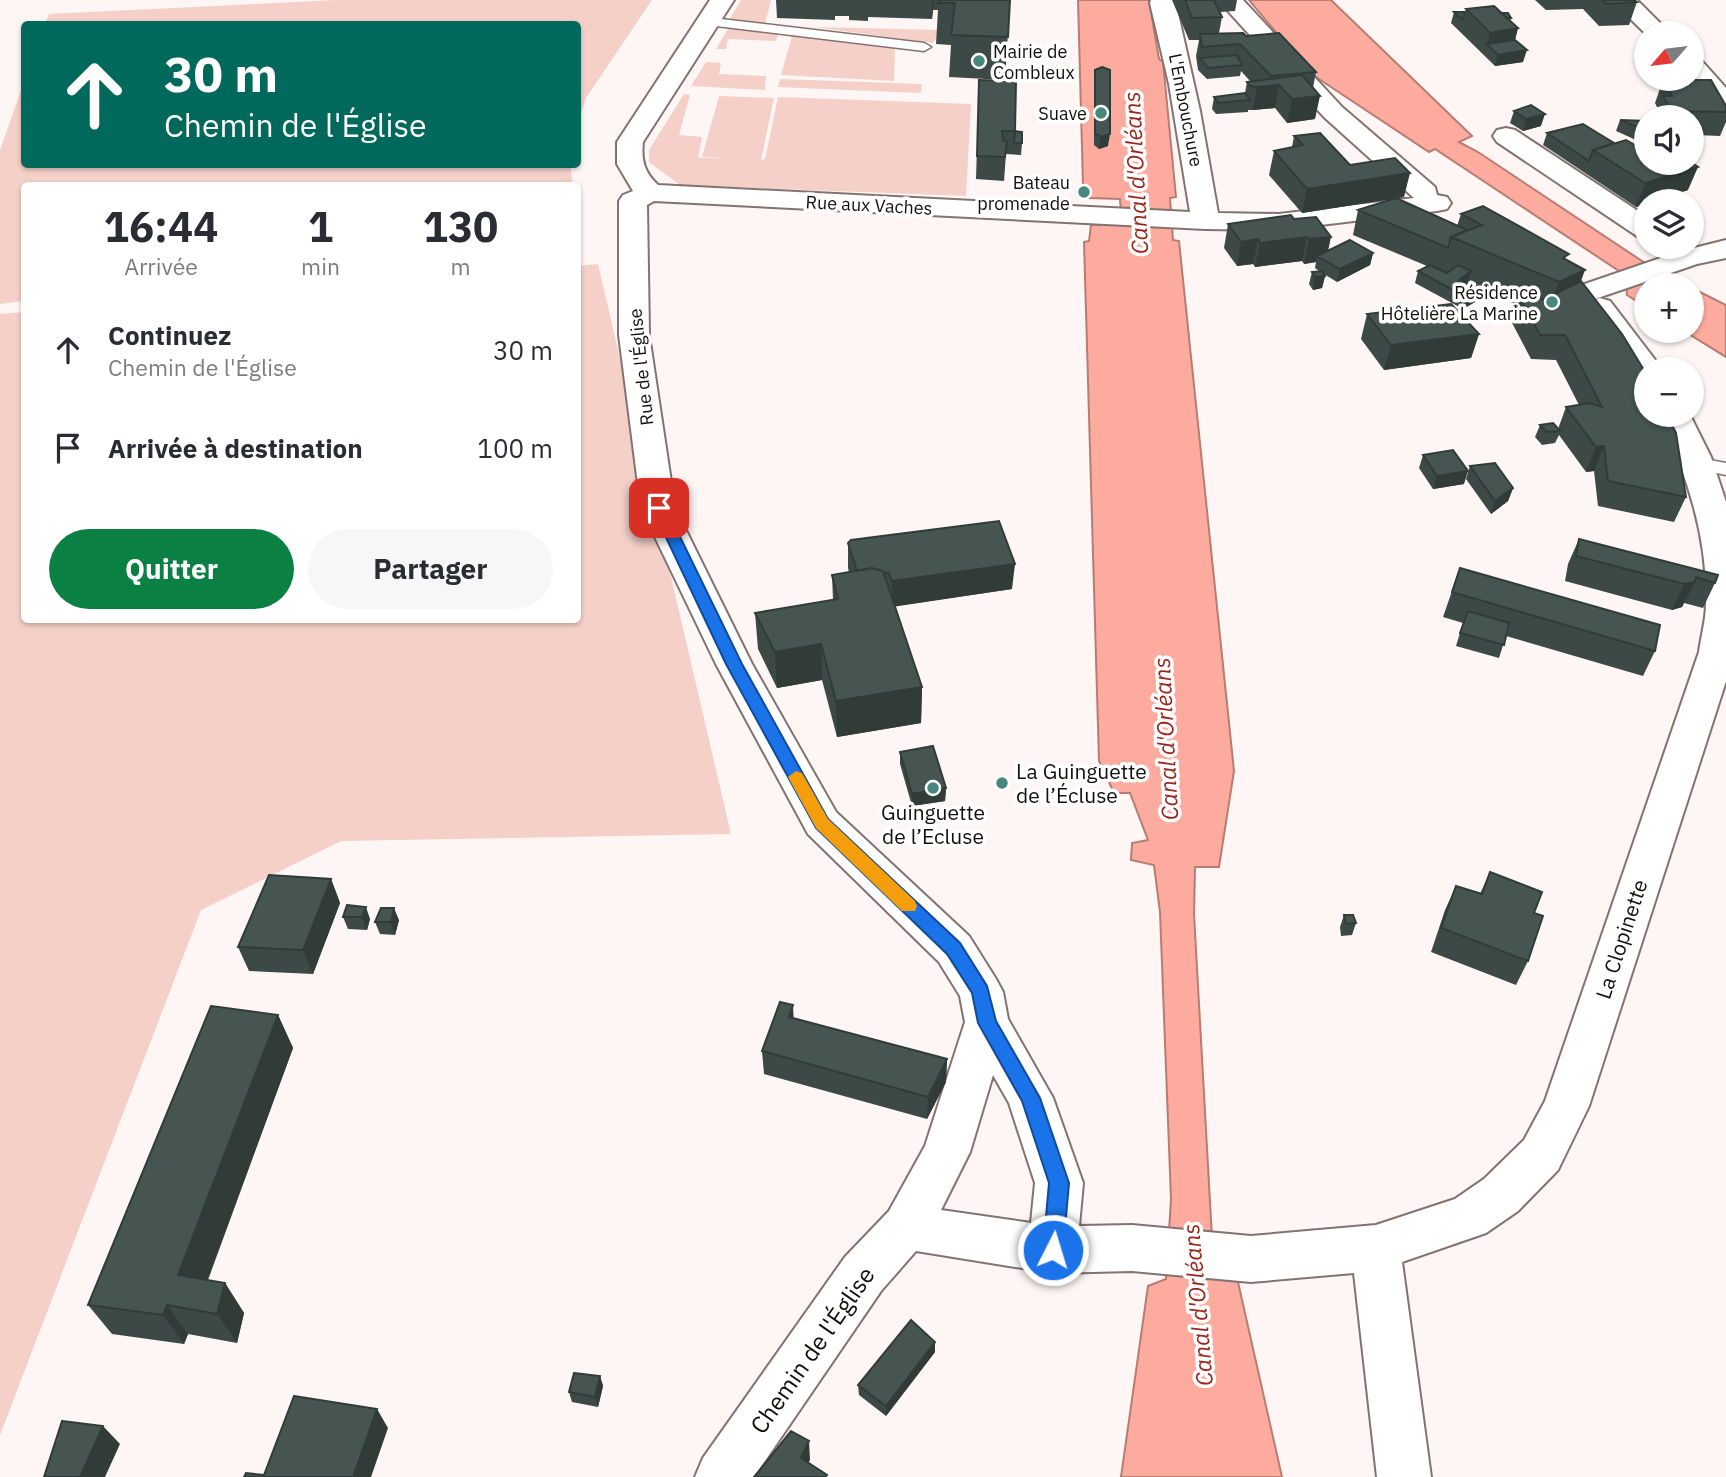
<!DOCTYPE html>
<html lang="fr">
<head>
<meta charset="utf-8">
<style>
  :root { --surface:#fff; --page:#f7f7f7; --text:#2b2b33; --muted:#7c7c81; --accent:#0b8043 }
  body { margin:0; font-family:"IBM Plex Sans",sans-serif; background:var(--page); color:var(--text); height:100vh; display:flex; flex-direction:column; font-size:26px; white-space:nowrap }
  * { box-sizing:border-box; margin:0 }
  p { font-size:23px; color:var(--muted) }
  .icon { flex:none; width:38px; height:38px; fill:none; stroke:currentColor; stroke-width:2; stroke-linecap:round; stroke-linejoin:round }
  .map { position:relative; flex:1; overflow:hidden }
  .details { position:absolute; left:21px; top:182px; width:560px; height:441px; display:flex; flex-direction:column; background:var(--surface); border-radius:7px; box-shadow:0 2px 5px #0004 }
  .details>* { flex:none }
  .guide { position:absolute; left:21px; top:21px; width:560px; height:147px; border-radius:7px; box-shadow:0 2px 5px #0004; background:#00695c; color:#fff; overflow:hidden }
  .needle { width:46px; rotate:242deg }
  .fabs { position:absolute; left:1634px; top:21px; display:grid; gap:14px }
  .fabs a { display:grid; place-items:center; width:70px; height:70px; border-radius:50%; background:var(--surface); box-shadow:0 2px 5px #0004; font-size:35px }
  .pin { position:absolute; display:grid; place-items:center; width:60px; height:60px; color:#fff; margin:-30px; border-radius:14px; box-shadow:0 4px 10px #0006 }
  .me { position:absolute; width:77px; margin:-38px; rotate:5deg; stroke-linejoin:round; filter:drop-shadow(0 0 5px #0008) }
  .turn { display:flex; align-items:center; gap:24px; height:147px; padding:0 28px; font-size:32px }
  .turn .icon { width:91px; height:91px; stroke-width:2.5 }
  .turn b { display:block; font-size:49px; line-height:60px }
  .eta { display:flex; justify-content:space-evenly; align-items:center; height:119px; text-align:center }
  .eta b { font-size:42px; font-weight:800; line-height:49px }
  .button { display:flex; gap:14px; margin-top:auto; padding:14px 28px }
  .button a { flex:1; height:80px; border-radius:42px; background:var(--accent); color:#fff; font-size:28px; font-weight:800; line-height:80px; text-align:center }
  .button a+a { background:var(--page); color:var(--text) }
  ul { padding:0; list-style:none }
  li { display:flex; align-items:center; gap:21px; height:98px; padding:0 28px }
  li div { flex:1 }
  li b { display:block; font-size:26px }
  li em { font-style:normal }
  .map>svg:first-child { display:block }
  .green { fill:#f5d0c9 }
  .water { fill:#fdab9e; stroke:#b77c72; stroke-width:2 }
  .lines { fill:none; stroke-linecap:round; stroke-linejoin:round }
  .lane-casing { stroke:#827370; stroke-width:3 }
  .street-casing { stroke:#827370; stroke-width:4 }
  .lane { fill:#fff; fill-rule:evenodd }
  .street { fill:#fff; fill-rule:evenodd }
  .wall { fill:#3c4947 }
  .shaded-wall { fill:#313c39 }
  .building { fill:#465552; stroke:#313c39; stroke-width:2 }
  .route { fill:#1a73e8; stroke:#114b97; stroke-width:2 }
  .slow { fill:#f59e0b }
  .poi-dot { fill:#46897c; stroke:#fff; stroke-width:2.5 }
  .labels { text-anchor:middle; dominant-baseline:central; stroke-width:7; stroke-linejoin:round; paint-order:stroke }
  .far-poi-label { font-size:18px; fill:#140e0d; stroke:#fff; text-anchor:end }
  .far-street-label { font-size:18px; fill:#140e0d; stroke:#fff }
  .poi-label { font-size:21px; fill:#140e0d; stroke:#fff; text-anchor:start }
  .street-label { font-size:21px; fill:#140e0d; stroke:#fff }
  .water-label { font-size:23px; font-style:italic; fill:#99251c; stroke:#fff }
  .near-street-label { font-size:24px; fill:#140e0d; stroke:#fff }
</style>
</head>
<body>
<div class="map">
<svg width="1726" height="1477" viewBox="0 0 1726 1477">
  <rect width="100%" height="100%" fill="#fdf6f4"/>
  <path class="green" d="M336,0H652L586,98L578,121V24H45L49,14Z
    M741,0H771L765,24L730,19Z
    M729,27L780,33L775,41L728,39L726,49H716Z
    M813,27L941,30L933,43Z
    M792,36L895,48L894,81L781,75Z
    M706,62L721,63L719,74L766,76L765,90L691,86Z
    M780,79L922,84L921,93L778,87Z
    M24,82V164H570L573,185L24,186V301L0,304V150Z
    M684,94L690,95L679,135L702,137L698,158H726L702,157L719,96L774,98L761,160L765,159L778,97L971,104L966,196L680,185L649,162V150Z
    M598,264L731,834L341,841L201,910L0,1435V314L24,312V620H578V266Z"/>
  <path class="water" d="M1078,0H1149L1159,59L1163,62L1176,197L1170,198L1173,240L1179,241L1234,771L1219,867H1195L1194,914L1214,1274L1238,1282L1282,1477H1121L1148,1286L1166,1279L1171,1199L1160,912L1154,865L1131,860L1132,843L1148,840L1130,793H1114L1099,761L1084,242L1089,241L1091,225L1122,224L1120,199L1089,198L1087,187L1083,185Z
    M1249,0H1331L1472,136L1459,142L1478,152L1651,267L1687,285H1647V308L1627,295L1625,275L1435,149L1429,152L1310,73Z
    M1692,288L1726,305V357L1684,331H1692Z"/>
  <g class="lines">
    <defs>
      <path id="lane" d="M721,19L924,43L931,47L924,51L716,26L714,23Z
        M1699,458L1726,463V475L1692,468L1689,464L1692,460Z"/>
      <path id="street" d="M710,0H734L643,142C641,160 644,172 658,185L1190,212L1169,84L1150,3L1151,0H1175L1200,111L1218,213L1279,214L1414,198L1324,117L1218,0H1243L1342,107L1435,187L1437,195L1447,197L1451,203L1447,209L1437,211L1279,230L1205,229L654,201L647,205L649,335L675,508L752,664L836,812L969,936L996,979L1003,992L1008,1019L1053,1098L1083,1183L1079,1226L1132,1225L1251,1236L1376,1225L1455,1199L1484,1179L1524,1140L1545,1101L1699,652C1701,636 1706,620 1706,604C1708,539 1687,472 1658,415H1690L1711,457L1726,502V681L1589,1106L1558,1170L1518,1211L1486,1233L1402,1262L1431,1477H1377L1354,1273L1251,1282L1132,1271L1053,1273L916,1251L881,1291L754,1477H695L703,1458L845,1257L889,1211L925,1146L965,1022L960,996L939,962L808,834L716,664L641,508L619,335V201L623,195L633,191L617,164V142ZM993,1075L1009,1103L1035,1183L1031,1223L941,1210L970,1152Z
        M1611,0H1637L1670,33H1647V35Z
        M1692,58L1701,60L1726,88V112L1717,109L1691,79Z
        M1506,128L1515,130L1647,217V238L1637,236L1497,142L1493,136L1497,130Z
        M1726,240V258L1697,264L1589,301L1579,298L1574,292L1579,286L1678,252Z
        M1600,298L1610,301L1662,369H1647V379L1636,377L1585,307L1590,301Z"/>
    </defs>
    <use href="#lane" class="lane-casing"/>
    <use href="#street" class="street-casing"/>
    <use href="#lane" class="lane"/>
    <use href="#street" class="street"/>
  </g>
  <path class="wall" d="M776,0H1010L1005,80L949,77L951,45L936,44L938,10H933L932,19L868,17V21L849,20V16H835V20L777,18Z
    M1172,0H1237L1235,11L1220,12L1222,17L1219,33L1246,36L1316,72L1313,88L1315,119L1287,123L1275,108L1253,110H1248V112L1216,114L1212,109L1214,97L1245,93L1247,82L1250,81L1241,71L1240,76L1207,79L1198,70L1196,56L1199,40H1189Z
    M1535,0H1634L1637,2L1629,25L1599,26L1583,9L1546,10Z
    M1466,9L1501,13L1511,18L1510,21L1518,28L1515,40L1523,62L1495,66L1451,23L1454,12H1465Z
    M1095,70L1108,146L1099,149L1094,145V82Z
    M979,80L1022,143L1021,155L1006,154L1004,181L976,179Z
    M1663,80L1726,112V122L1720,136L1696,135L1693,141H1692V117H1655L1658,109L1655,103Z
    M1514,111L1541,126L1523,131L1510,123Z
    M1620,120L1647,121V163L1688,190L1654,201H1647V204L1636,207L1543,145L1547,133L1614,143L1635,145L1636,140L1616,131Z
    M1294,136L1350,165L1404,197L1302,213L1269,175L1274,151L1292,147Z
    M1358,210L1457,226L1461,214L1567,260L1581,281L1686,497L1674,522L1598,506L1594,471L1586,472L1559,435L1555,443L1542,445L1535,437L1540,425L1558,429L1566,407L1579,405L1556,360L1531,359L1510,319L1515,304L1467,284L1475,302L1463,309L1415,283L1418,271L1427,266L1353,235Z
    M1294,219L1328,251L1373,253L1370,265L1337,282L1324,274L1325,276L1322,288L1313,290L1309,284L1312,272L1319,271L1315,268L1316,262L1304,264L1302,261L1255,267L1253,264L1237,266L1224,248L1228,224Z
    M1367,314L1479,334L1471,358L1384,370L1361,339Z
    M1423,455L1464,484L1433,489L1419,468Z
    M1470,466L1513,488L1508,501L1491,514L1466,479Z
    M1579,539L1715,583L1703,608L1684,603L1682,607L1672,610L1565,581L1568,564Z
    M848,543L1012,589L895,606L922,687L921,723L837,737L822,680L777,688L758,649L755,613L833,600L832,575L849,572L848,568Z
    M1460,568L1655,651L1643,676L1506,636L1499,658L1456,646L1463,623L1443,617Z
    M900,752L946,788L945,801L912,806L900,764Z
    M1490,872L1534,913L1528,961L1516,985L1431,952L1445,910L1456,886L1480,894Z
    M331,879L340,903L313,974L249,971L238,947Z
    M347,905L370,919L367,930L348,929L343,917Z
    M1344,915L1356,923L1352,935L1341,936L1340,927Z
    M399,920L395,935L380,934L375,922Z
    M278,1015L293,1048L208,1280L225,1283L244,1313L237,1343L188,1334L184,1344L112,1334L88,1305Z
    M762,1051L947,1059L946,1082L927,1119L764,1074Z
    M935,1352L886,1416L859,1395L858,1385Z
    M600,1376L603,1386L598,1407L572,1402L569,1392Z"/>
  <path class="shaded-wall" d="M932,0H934L932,19Z
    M1518,28L1512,51L1487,44L1484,55L1490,33Z
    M1527,50L1523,62L1495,66L1498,55Z
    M1279,85L1275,108L1253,110L1257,87Z
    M1320,96L1315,119L1287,123L1292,99Z
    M1545,114L1541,126L1523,131L1526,119Z
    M1110,134L1108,146L1099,149L1101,137Z
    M1698,167L1688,190L1654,201H1647V204L1636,207L1645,183Z
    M1410,173L1404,197L1302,213L1307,189Z
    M1307,237L1302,261L1255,267L1260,243Z
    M1331,237L1326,261L1317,256L1316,262L1304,264L1309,239Z
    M1258,239L1253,264L1237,266L1241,242Z
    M1373,253L1370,265L1337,282L1340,269Z
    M1585,270L1572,306L1551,305L1559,282Z
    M1471,271L1467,284L1455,292L1459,280Z
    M1325,276L1322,288L1313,290L1315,277Z
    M1479,290L1475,302L1463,309L1466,297Z
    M1479,334L1471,358L1384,370L1391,345Z
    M1604,446L1594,471L1586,472L1596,447Z
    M1468,471L1464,484L1433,489L1437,476Z
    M1513,488L1508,501L1491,514L1495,501Z
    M1015,564L1012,589L892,607V581Z
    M1695,582L1682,607L1672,610L1684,584Z
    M821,644L822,680L777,688L775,652Z
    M922,687L921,723L837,737L836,701Z
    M946,788L945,801L912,806V794Z
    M331,879L340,903L313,974L303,950Z
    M366,907L370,919L367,930L362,917Z
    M394,908L399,920L395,935L391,922Z
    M793,1005L794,1028L789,1017Z
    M278,1015L293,1048L198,1305L178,1275Z
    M947,1059L946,1082L927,1119L928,1097Z
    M225,1283L244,1313L237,1343L217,1314Z
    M167,1305L188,1334L184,1344L163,1315Z
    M935,1342V1352L886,1416V1406Z
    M600,1376L603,1386L598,1407L595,1397Z
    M377,1409L388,1428L371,1477H353Z
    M103,1426L120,1444L105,1477H80Z
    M809,1441L810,1460L802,1475L801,1458Z"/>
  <path class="building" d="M940,0H1010L1008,37L951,35L955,3H938Z
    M1185,0H1214L1222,17L1192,18Z
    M1602,0H1634L1637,2L1606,4Z
    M1494,6L1518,28L1490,33L1466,9Z
    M1454,12H1465L1463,20Z
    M1501,13H1508L1511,18H1507Z
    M1243,33L1246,36L1279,33L1316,72L1271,76L1240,44L1202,47L1200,34Z
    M1515,40L1527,50L1498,55L1487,44Z
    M1237,55L1242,65L1208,68L1200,58Z
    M1102,67L1110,70V134L1101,137L1095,133V70Z
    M1302,75L1320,96L1292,99L1279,85L1257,87L1250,86L1247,82Z
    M979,80L1016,81L1015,131H1002L1003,141H1007L1005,157L977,156Z
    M1663,80H1711L1726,106V112L1672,111L1663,96H1672Z
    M1245,93L1250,100L1218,103L1214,97Z
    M1531,105L1545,114L1526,119L1514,111Z
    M1620,120L1647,121V146L1636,147L1640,128Z
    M1692,123H1694L1698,129H1692Z
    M1583,124L1614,143L1593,150L1589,161L1547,133Z
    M1015,131L1022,132V143H1014Z
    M1320,133L1350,165L1395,158L1410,173L1307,189L1274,151L1303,145L1294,136Z
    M1626,140L1647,152V163H1692L1698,167L1645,183L1593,150Z
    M1396,198L1467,230L1451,237L1448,248L1358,210Z
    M1483,206L1569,254L1563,258L1585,270L1559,282L1451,237L1482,225L1461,214Z
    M1291,215L1294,219L1316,217L1331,237L1309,239L1307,237L1260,243L1258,239L1241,242L1228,224Z
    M1350,240L1373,253L1340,269L1317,256Z
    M1430,265L1447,273L1458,265L1471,271L1459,280L1479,290L1466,297L1418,271Z
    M1322,271L1325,276L1315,277L1312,272Z
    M1581,281L1622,334L1647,375V415H1667L1676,433L1686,497L1608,481L1604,446L1596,447L1566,407L1590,403L1602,407L1565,335H1540L1521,300L1545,299Z
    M1527,295L1537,300H1521L1517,312L1514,306L1516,302Z
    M1451,304L1479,334L1391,345L1367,314Z
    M1553,423L1560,431L1547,432L1540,425Z
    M1453,450L1468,471L1437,476L1423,455Z
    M1495,463L1513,488L1495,501L1470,466Z
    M999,521L1015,564L892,581L889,573H884L883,571L872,568L857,571L848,543L851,540Z
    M1579,539L1718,575L1715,583L1696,577L1695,582L1684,584L1576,556Z
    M872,568L883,571L922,687L836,701L821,644L775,652L755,613L838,599L832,575Z
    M1460,568L1660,625L1655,651L1452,592Z
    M1468,611L1509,623L1504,645L1460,633Z
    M933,746L946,788L912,794L900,752Z
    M1490,872L1542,892L1534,913L1543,916L1528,961L1441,928L1456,886L1482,894Z
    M269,875L331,879L303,950L238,947Z
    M347,905L366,907L362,917H343Z
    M381,908H394L391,922H375Z
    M1344,915H1353L1356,923L1346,924Z
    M780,1002L793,1005L789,1017L947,1059L928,1097L762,1051Z
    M211,1006L278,1015L178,1275L225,1283L217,1314L167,1305L163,1315L88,1305Z
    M911,1320L935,1342L886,1406L858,1385Z
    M574,1373L600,1376L595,1397L569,1392Z
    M294,1396L377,1409L353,1477H244L246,1473L264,1475Z
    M62,1421L103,1426L80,1477H44Z
    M791,1431L809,1441L801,1458L827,1475L825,1477H754Z"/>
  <path class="route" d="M659,504L666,508L742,664L828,819L960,943L987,986L996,1021L1040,1098L1069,1183L1063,1250L1060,1257L1053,1260L1046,1257L1043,1250L1049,1183L1022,1101L978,1023L972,993L947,954L816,828L726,664L652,508Z"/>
  <path class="slow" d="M796,771L802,773L828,819L915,901L917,906L915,911H902L816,828L788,777Z"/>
  <g class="poi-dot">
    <circle cx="979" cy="61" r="7"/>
    <circle cx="1101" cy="113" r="7"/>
    <circle cx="1084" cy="192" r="7"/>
    <circle cx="1552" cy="302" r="7"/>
    <circle cx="1002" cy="783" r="7"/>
    <circle cx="933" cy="788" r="7"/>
  </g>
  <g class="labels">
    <g class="far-poi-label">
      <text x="993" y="51" text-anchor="start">Mairie de<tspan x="993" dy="21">Combleux</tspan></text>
      <text x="1087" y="113">Suave</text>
      <text x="1070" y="182">Bateau<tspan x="1070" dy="21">promenade</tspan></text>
      <text x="1538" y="292">Résidence<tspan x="1538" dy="21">Hôtelière La Marine</tspan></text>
    </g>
    <g class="far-street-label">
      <text transform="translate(1186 110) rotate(79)">L'Embouchure</text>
      <text transform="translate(869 205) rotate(3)">Rue aux Vaches</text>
      <text transform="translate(641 367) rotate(-96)">Rue de l'Église</text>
    </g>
    <g class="poi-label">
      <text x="1016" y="771">La Guinguette<tspan x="1016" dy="24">de l’Écluse</tspan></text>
      <text x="933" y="812" text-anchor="middle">Guinguette<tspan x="933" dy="24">de l’Ecluse</tspan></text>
    </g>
    <g class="street-label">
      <text transform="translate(1621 939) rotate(-72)">La Clopinette</text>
    </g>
    <g class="water-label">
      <text transform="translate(1135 173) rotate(-93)">Canal d'Orléans</text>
      <text transform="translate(1165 739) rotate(-93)">Canal d'Orléans</text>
      <text transform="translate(1197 1305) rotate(-95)">Canal d'Orléans</text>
    </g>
    <g class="near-street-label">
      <text transform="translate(812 1350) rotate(-55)">Chemin de l'Église</text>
    </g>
  </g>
</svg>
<div class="fabs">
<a><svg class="needle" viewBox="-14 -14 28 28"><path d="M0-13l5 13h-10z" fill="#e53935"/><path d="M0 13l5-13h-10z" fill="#7c7c81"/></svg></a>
<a><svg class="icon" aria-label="sound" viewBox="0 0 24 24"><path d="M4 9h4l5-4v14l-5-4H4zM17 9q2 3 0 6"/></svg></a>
<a><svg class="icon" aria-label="layers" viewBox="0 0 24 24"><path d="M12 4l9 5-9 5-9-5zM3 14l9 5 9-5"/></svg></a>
<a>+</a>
<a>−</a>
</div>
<div class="pin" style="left:659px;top:508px;background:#d93025"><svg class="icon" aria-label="arrive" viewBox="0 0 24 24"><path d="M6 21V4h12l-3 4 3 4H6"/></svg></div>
<svg class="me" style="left:1053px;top:1250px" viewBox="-20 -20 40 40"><circle r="17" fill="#1a73e8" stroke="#fff" stroke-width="3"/><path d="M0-11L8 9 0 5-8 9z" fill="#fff"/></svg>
<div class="guide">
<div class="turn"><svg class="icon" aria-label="ahead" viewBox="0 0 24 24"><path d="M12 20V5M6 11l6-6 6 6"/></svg><div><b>30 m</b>Chemin de l'Église</div></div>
</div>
<section class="details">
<div class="eta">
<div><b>16:44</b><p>Arrivée</p></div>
<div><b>1</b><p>min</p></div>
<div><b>130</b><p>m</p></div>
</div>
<ul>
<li><svg class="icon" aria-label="ahead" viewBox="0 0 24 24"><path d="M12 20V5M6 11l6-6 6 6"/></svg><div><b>Continuez</b><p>Chemin de l'Église</p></div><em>30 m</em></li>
<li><svg class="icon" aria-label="arrive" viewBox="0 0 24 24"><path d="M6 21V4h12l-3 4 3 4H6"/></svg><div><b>Arrivée à destination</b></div><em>100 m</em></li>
</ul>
<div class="button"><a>Quitter</a><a>Partager</a></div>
</section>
</div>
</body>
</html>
